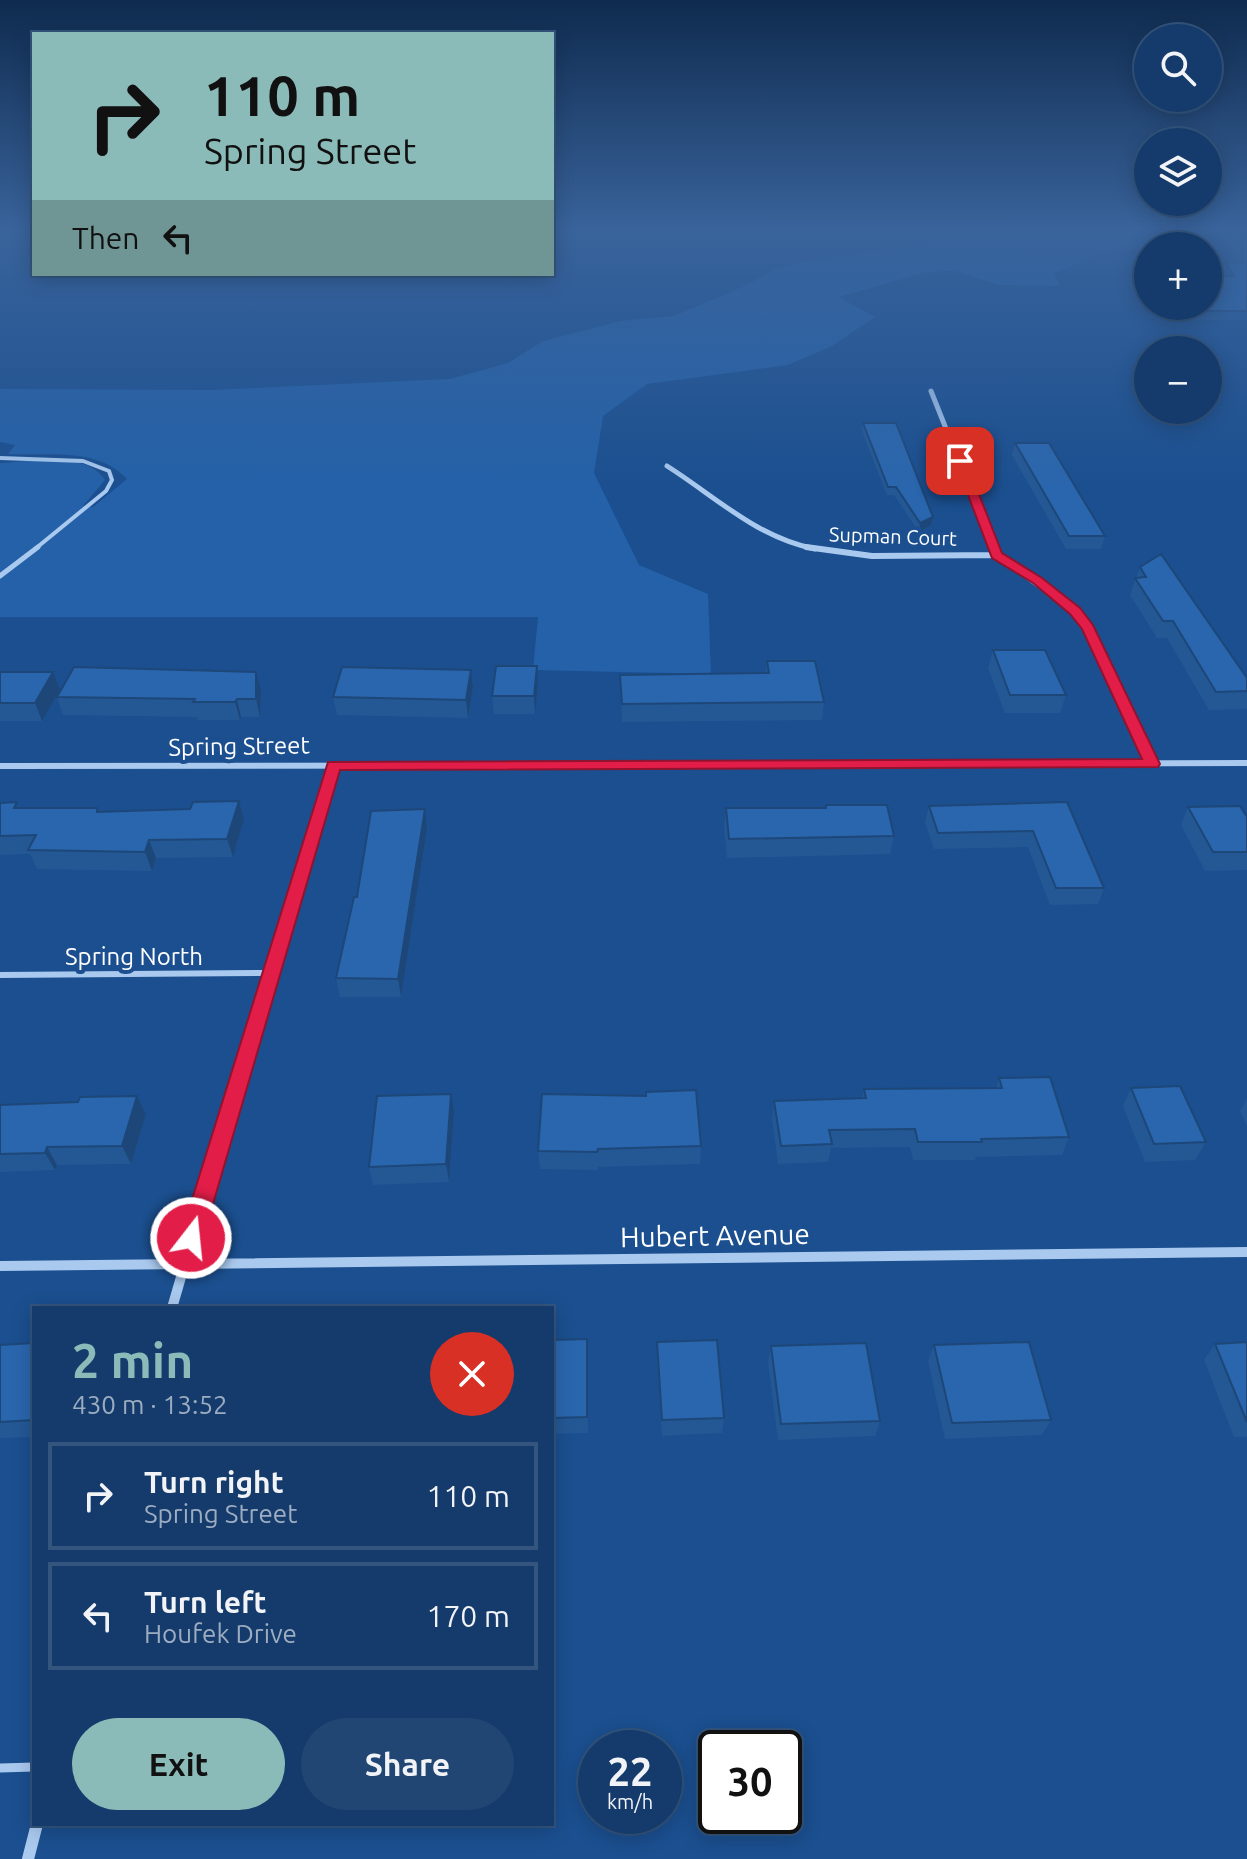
<!DOCTYPE html>
<html lang="en">
<head>
<meta charset="utf-8">
<style>
  :root { --surface:#143b6b; --page:#214673; --text:#f1f3f6; --muted:#9dadc1; --line:#33557e; --accent:#8bbbb9 }
  body { margin:0; font-family:Ubuntu,sans-serif; background:var(--page); color:var(--text); height:100vh; display:flex; flex-direction:column; font-size:30px; white-space:nowrap }
  * { box-sizing:border-box; margin:0 }
  p { font-size:26px; color:var(--muted) }
  .icon { flex:none; width:44px; height:44px; fill:none; stroke:currentColor; stroke-width:2; stroke-linecap:round; stroke-linejoin:round }
  .map { position:relative; flex:1; overflow:hidden }
  .drawer { position:absolute; left:32px; top:1306px; width:522px; height:520px; display:flex; flex-direction:column; background:var(--surface); border-radius:0px; box-shadow:0 4px 20px #0003,0 0 0 2px var(--line) }
  .drawer>* { flex:none }
  .guide { position:absolute; left:32px; top:32px; width:522px; height:244px; border-radius:0px; box-shadow:0 4px 20px #0003,0 0 0 2px var(--line); background:#8bbbb9; color:#111; overflow:hidden }
  .controls { position:absolute; left:1134px; top:24px; display:grid; gap:16px }
  .controls a { display:grid; place-items:center; width:88px; height:88px; border-radius:50%; background:var(--surface); box-shadow:0 4px 20px #0003,0 0 0 2px var(--line); font-size:40px }
  .speed { position:absolute; left:578px; top:1730px; display:flex; gap:16px; font-size:40px; font-weight:700; text-align:center }
  .speed>* { display:grid; place-content:center; width:104px; height:104px; border-radius:50%; background:var(--surface); box-shadow:0 4px 20px #0003,0 0 0 2px var(--line); line-height:1 }
  .speed small { font-size:20px; font-weight:400 }
  .speed .limit { border:4px solid #111; border-radius:12px; background:#fff; color:#111 }
  .pin { position:absolute; display:grid; place-items:center; width:68px; height:68px; color:#fff; margin:-34px; border-radius:16px; box-shadow:0 4px 12px #0006 }
  .me { position:absolute; width:88px; margin:-44px; rotate:16deg; stroke-linejoin:round; filter:drop-shadow(0 0 6px #0008) }
  .turn { display:flex; align-items:center; gap:28px; height:168px; padding:0 40px; font-size:36px }
  .turn .icon { width:104px; height:104px; stroke-width:2.5 }
  .turn b { display:block; font-size:56px; line-height:68px }
  .then { display:flex; align-items:center; height:76px; padding:0 40px; background:#0003; gap:16px; font-size:30px }
  .round { display:grid; place-items:center; flex:none; width:84px; height:84px; border-radius:42px; background:var(--page) }
  .head { display:flex; align-items:center; justify-content:space-between; height:136px; padding:0 40px }
  h1 { font-size:48px; font-weight:700; line-height:60px; color:var(--accent) }
  .primary-button { display:flex; gap:16px; margin-top:auto; padding:16px 40px }
  .primary-button a { flex:1; height:92px; border-radius:48px; background:var(--accent); color:#111; font-size:32px; font-weight:700; line-height:92px; text-align:center }
  .primary-button a+a { background:var(--page); color:var(--text) }
  ul { padding:0; list-style:none }
  li { display:flex; align-items:center; gap:24px; height:108px; margin:0 16px 12px; padding:0 24px; border:4px solid var(--line); border-radius:0px }
  li div { flex:1 }
  li b { display:block; font-size:30px }
  li em { font-style:normal }
  .map>svg:first-child { display:block }
  .green { fill:#2461a8 }
  .lines { fill:none; stroke-linecap:round; stroke-linejoin:round }
  .lane-far3 { stroke:#a9c9ee; stroke-width:4 }
  .lane-far2 { stroke:#a9c9ee; stroke-width:5 }
  .lane-far1 { stroke:#a9c9ee; stroke-width:6 }
  .lane { stroke:#a9c9ee; stroke-width:9 }
  .street-far4 { stroke:#a9c9ee; stroke-width:5 }
  .street-far3 { stroke:#a9c9ee; stroke-width:6 }
  .street-far2 { stroke:#a9c9ee; stroke-width:8 }
  .street-far1 { stroke:#a9c9ee; stroke-width:10 }
  .street { stroke:#a9c9ee; stroke-width:12 }
  .wall { fill:#245895 }
  .shaded-wall { fill:#1d4779 }
  .building { fill:#2a66ad; stroke:#1d4779; stroke-width:2 }
  .route { fill:#e11d48; stroke:#92132f; stroke-width:2 }
  .labels { text-anchor:middle; dominant-baseline:central; stroke-width:8; stroke-linejoin:round; paint-order:stroke }
  .far-street-label { font-size:20px; fill:#fff; stroke:#1b4f8f }
  .street-label { font-size:24px; fill:#fff; stroke:#1b4f8f }
  .near-street-label { font-size:28px; fill:#fff; stroke:#1b4f8f }
</style>
</head>
<body>
<div class="map">
<svg width="1247" height="1859" viewBox="0 0 1247 1859">
  <rect width="100%" height="100%" fill="#1b4f8f"/>
  <path class="green" d="M951,227L1190,233L1182,246H1148V249L1107,252L1054,273L1060,286L998,285L955,271L926,272L839,297L875,317L832,346L788,365L647,384L603,416L594,473L639,565L708,594L711,674L533,670L538,617H0V463C30,462 86,450 105,480L83,506L93,507L127,479C98,447 48,456 8,454L15,445L0,442V389L213,390L450,379L508,363L543,341L621,321L674,316L747,285L775,269L804,261L924,244Z"/>
  <g class="lines">
    <path class="lane-far3" d="M0,458L83,461L109,471L112,480L106,491L35,549"/>
    <path class="lane-far2" d="M0,576L38,547"/>
    <path class="lane-far1" d="M0,975L269,973"/>
    <path class="lane" d="M0,1768L34,1767"/>
    <path class="street-far4" d="M931,391L994,549
      M667,466C716,497 756,537 815,549"/>
    <path class="street-far3" d="M806,547L872,556L997,555
      M994,547L997,555L1075,611L1088,628L1152,764
      M0,766C416,764 831,767 1247,763
      M331,773L334,765"/>
    <path class="street-far2" d="M245,1056L332,771"/>
    <path class="street-far1" d="M0,1266L1247,1252
      M172,1308L246,1054"/>
    <path class="street" d="M28,1859L37,1824"/>
  </g>
  <path class="wall" d="M1242,233L1247,238V320H1186L1173,306H1208L1226,276L1223,271L1225,262L1240,263V241Z
    M863,423L933,517L931,525L919,532L894,495H887L862,431Z
    M1015,443L1105,536L1101,549H1066L1012,455Z
    M1140,567L1247,678V709L1209,710L1167,638H1157L1130,595Z
    M993,650L1066,695L1060,713H1005L988,668Z
    M767,661L824,702L822,720L622,722L620,675L766,673Z
    M537,666L538,684L535,714H494L492,696Z
    M471,670L473,687L468,718L337,715L333,697Z
    M0,672L60,690L42,721H0Z
    M256,672L261,690L260,717H241L240,720H198L197,717L63,715L57,697Z
    M239,801L244,819L233,857L156,858L152,871L37,869L30,854L0,855V803L19,808H97L99,812L190,809Z
    M1067,802L1104,888L1098,904L1050,905L1028,847L934,849L925,822L929,806Z
    M826,805L894,836L890,854L727,858L724,826L726,808H825Z
    M1188,807L1247,817V870L1205,871L1181,825Z
    M425,809L427,828L401,997H340L336,978L357,897Z
    M999,1078L1069,1137L1062,1155L976,1157L975,1160H913L910,1147L831,1148L828,1162L778,1164L772,1119L774,1101L862,1099L864,1089L996,1088Z
    M1131,1088L1206,1142L1195,1160L1145,1162L1123,1106Z
    M137,1096L146,1114L131,1164L57,1165L55,1170L0,1172V1105L78,1102Z
    M1247,1099V1126L1240,1111Z
    M454,1112L449,1182L373,1185L369,1167Z
    M701,1146L700,1164L598,1167V1170L540,1169L538,1151Z
    M587,1339L588,1433L552,1434V1340Z
    M657,1342L724,1418L722,1433L662,1436L657,1358Z
    M1247,1342V1437H1234L1204,1360L1215,1344Z
    M34,1343V1437L0,1438V1345Z
    M934,1345L1051,1420L1042,1435L945,1439L928,1361Z
    M771,1346L880,1421L875,1436L778,1440L768,1362Z"/>
  <path class="shaded-wall" d="M933,517L931,525L919,532L920,523Z
    M537,666L538,684L535,714L534,696Z
    M471,670L473,687L468,718L466,700Z
    M53,672L60,690L42,721L35,703Z
    M256,672L261,690L260,717L256,699Z
    M237,699L241,717L240,720L235,702Z
    M239,801L244,819L233,857L227,839Z
    M425,809L427,828L401,997L398,979Z
    M149,840L156,858L152,871L145,852Z
    M451,1094L454,1112L449,1182L446,1164Z
    M137,1096L146,1114L131,1164L122,1146Z
    M47,1147L57,1165L55,1170L45,1153Z"/>
  <path class="building" d="M1242,233L1247,238V311H1189L1184,306H1208V276H1234L1225,262L1243,263Z
    M863,423H896L933,517L920,523L896,487H888Z
    M1015,443H1049L1105,536H1069Z
    M1161,554L1247,678V691L1216,692L1173,621H1163L1135,578L1146,577L1140,567Z
    M993,650H1045L1066,695H1010Z
    M767,661H815L824,702L622,704L620,675L769,673Z
    M496,666H537L534,696H492Z
    M74,667L256,672V699H237L235,702H193L195,699L57,697Z
    M342,667L471,670L466,700L333,697Z
    M0,672H53L35,703H0Z
    M239,801L227,839L149,840L145,852L28,850L36,835L0,836V803L17,802L14,808H97V812L190,809L193,802Z
    M1067,802L1104,888H1056L1033,831L938,833L929,806Z
    M826,805H887L894,836L729,839L726,808H826Z
    M1240,806L1247,817V852H1213L1188,807Z
    M425,809L398,979L336,978L354,897H357L371,811Z
    M1050,1077L1069,1137L981,1139L982,1142H918L915,1129L829,1130L832,1144L781,1146L774,1101L866,1098L864,1089L1002,1088L999,1078Z
    M1180,1086L1206,1142L1154,1144L1131,1088Z
    M696,1090L701,1146L598,1149L597,1152L538,1151L542,1094L646,1096V1092Z
    M451,1094L446,1164L369,1167L377,1096Z
    M137,1096L122,1146L47,1147L45,1153L0,1154V1105L78,1102L80,1097Z
    M587,1339V1417L552,1418V1340Z
    M717,1340L724,1418L662,1420L657,1342Z
    M1029,1342L1051,1420L952,1423L934,1345Z
    M1247,1342V1422L1215,1344Z
    M34,1343V1420L0,1422V1345Z
    M866,1343L880,1421L781,1424L771,1346Z"/>
  <linearGradient id="sky" x2="0" y2="1"><stop stop-color="#0f2b4f"/><stop offset="0.47" stop-color="#39639b"/><stop offset="1" stop-color="#39639b" stop-opacity="0"/></linearGradient>
  <rect width="1247" height="487" fill="url(#sky)"/>
  <path class="route" d="M960,458L966,461L1002,553L1042,578L1080,608L1093,625L1160,764L1158,767L340,770L203,1238L199,1245L191,1248L183,1245L180,1238L328,762L1142,759L1082,629L1070,614L1033,583L992,558L955,461Z"/>
  <g class="labels">
    <g class="far-street-label">
      <text transform="translate(893 536) rotate(2)">Supman Court</text>
    </g>
    <g class="street-label">
      <text transform="translate(239 746) rotate(-1)">Spring Street</text>
      <text x="134" y="956">Spring North</text>
    </g>
    <g class="near-street-label">
      <text transform="translate(715 1235) rotate(-1)">Hubert Avenue</text>
    </g>
  </g>
</svg>
<div class="controls">
<a><svg class="icon" aria-label="search" viewBox="0 0 24 24"><circle cx="10" cy="10" r="6"/><path d="M15 15l6 6"/></svg></a>
<a><svg class="icon" aria-label="layers" viewBox="0 0 24 24"><path d="M12 4l9 5-9 5-9-5zM3 14l9 5 9-5"/></svg></a>
<a>+</a>
<a>−</a>
</div>
<div class="speed"><div>22<small>km/h</small></div><div class="limit">30</div></div>
<div class="pin" style="left:960px;top:461px;background:#d93025"><svg class="icon" aria-label="arrive" viewBox="0 0 24 24"><path d="M6 21V4h12l-3 4 3 4H6"/></svg></div>
<svg class="me" style="left:191px;top:1238px" viewBox="-20 -20 40 40"><circle r="17" fill="#e11d48" stroke="#fff" stroke-width="3"/><path d="M0-11L8 9 0 5-8 9z" fill="#fff"/></svg>
<div class="guide">
<div class="turn"><svg class="icon" aria-label="right" viewBox="0 0 24 24"><path d="M7 20v-9h11M14 6l5 5-5 5"/></svg><div><b>110 m</b>Spring Street</div></div>
<div class="then">Then<svg class="icon" aria-label="left" viewBox="0 0 24 24"><path d="M17 20v-9H6M10 6l-5 5 5 5"/></svg></div>
</div>
<section class="drawer">
<div class="head"><div><h1>2 min</h1><p>430 m · 13:52</p></div><a class="round" style="background:#d93025;color:#fff"><svg class="icon" aria-label="close" viewBox="0 0 24 24"><path d="M6 6l12 12M18 6L6 18"/></svg></a></div>
<ul>
<li><svg class="icon" aria-label="right" viewBox="0 0 24 24"><path d="M7 20v-9h11M14 6l5 5-5 5"/></svg><div><b>Turn right</b><p>Spring Street</p></div><em>110 m</em></li>
<li><svg class="icon" aria-label="left" viewBox="0 0 24 24"><path d="M17 20v-9H6M10 6l-5 5 5 5"/></svg><div><b>Turn left</b><p>Houfek Drive</p></div><em>170 m</em></li>
</ul>
<div class="primary-button"><a>Exit</a><a>Share</a></div>
</section>
</div>
</body>
</html>
